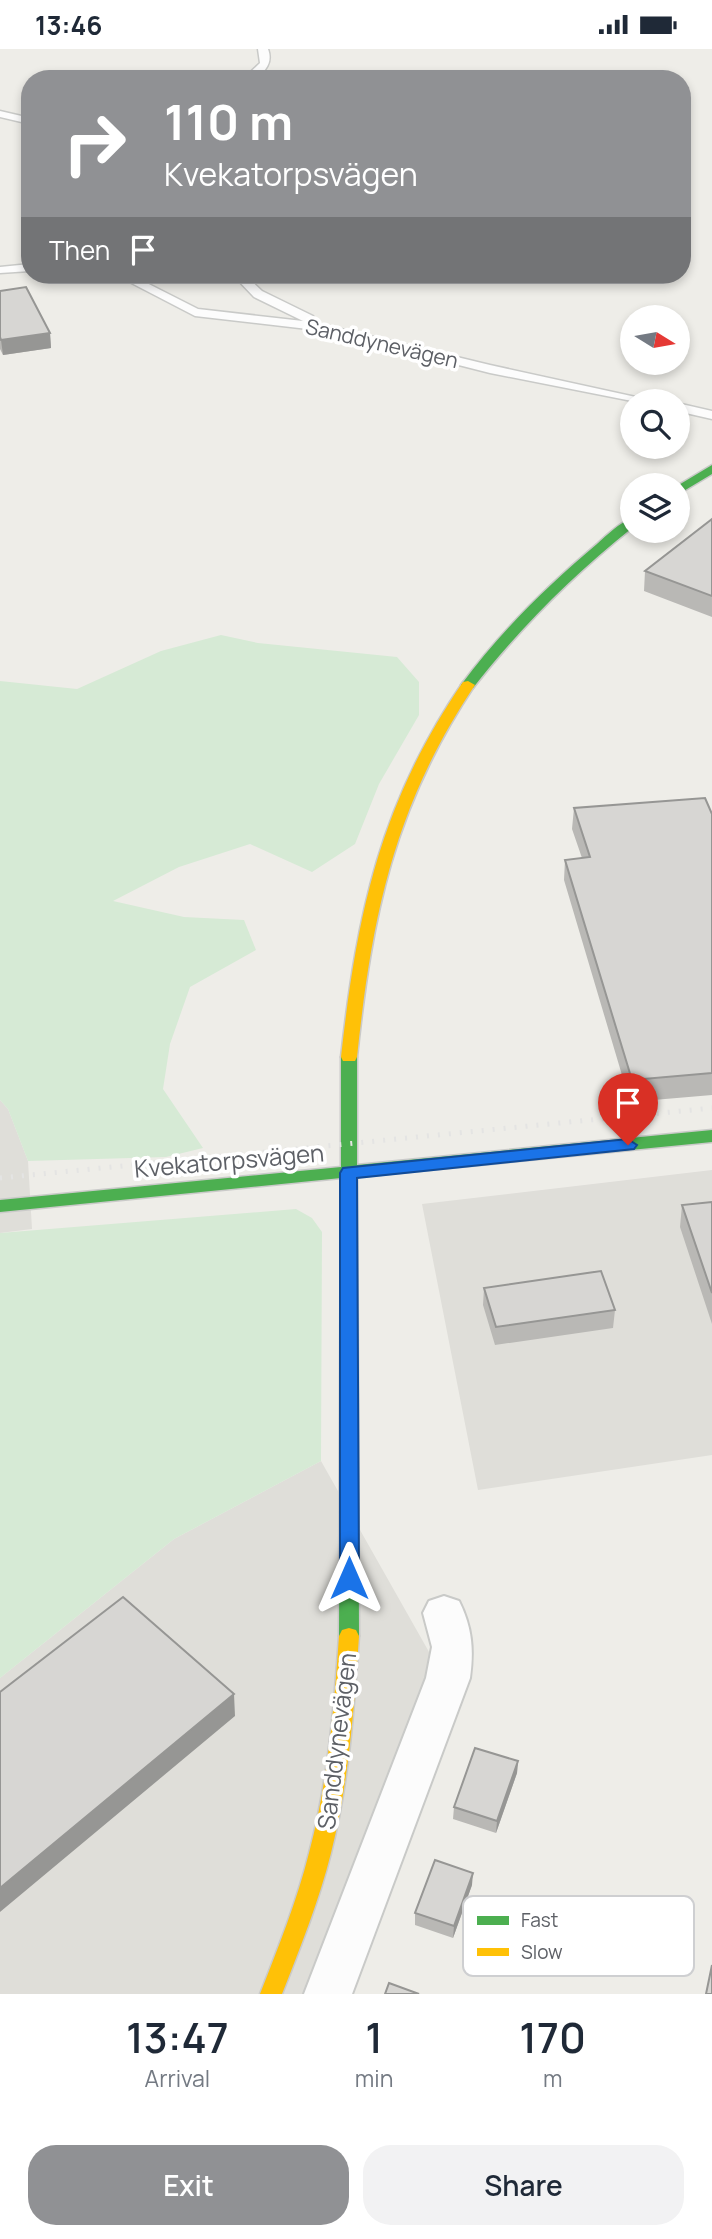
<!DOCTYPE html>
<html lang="en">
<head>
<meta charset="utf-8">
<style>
  :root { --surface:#fff; --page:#f2f2f3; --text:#1f2937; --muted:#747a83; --accent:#909194 }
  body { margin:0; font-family:Manrope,sans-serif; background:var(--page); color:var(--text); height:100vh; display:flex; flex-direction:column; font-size:26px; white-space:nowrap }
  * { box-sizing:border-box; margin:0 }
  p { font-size:23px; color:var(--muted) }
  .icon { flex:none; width:38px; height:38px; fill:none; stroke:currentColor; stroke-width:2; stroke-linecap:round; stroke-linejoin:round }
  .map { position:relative; height:1945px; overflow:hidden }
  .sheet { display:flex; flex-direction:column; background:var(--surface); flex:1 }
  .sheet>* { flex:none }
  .top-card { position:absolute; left:21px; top:21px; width:670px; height:214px; border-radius:28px; box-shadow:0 4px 10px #0003; background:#909194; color:#fff; overflow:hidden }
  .needle { width:46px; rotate:101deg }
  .tools { position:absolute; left:620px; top:256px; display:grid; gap:14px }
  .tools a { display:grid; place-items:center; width:70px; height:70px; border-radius:50%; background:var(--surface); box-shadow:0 4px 10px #0003; font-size:35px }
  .pin { position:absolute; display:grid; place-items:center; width:60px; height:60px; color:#fff; margin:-72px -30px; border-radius:50% 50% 50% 0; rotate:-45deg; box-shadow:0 0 7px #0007 }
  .pin .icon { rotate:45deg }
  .me { position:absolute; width:77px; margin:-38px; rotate:0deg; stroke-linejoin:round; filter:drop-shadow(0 0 5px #0008) }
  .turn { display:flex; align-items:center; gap:24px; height:147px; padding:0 28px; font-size:32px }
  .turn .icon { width:91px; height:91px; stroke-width:2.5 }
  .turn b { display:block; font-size:49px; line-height:60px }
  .then { display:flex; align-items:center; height:66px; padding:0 28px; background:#0003; gap:14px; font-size:26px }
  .eta { display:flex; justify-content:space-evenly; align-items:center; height:119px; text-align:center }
  .eta b { font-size:42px; font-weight:600; line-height:49px }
  .action { display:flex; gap:14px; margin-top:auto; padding:14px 28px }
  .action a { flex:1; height:80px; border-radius:28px; background:var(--accent); color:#fff; font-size:28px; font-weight:600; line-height:80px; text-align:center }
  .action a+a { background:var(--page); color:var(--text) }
  .status { display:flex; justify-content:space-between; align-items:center; height:49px; padding:0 35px; background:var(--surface); direction:ltr }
  .status svg { height:19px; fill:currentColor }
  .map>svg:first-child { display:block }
  .industrial { fill:#dfded9 }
  .green { fill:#d6ead5 }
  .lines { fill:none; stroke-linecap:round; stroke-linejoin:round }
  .lane-casing { stroke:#c9cac8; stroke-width:3 }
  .street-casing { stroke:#c9cac8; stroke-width:4 }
  .fast-casing { stroke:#cacac9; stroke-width:3 }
  .slow-casing { stroke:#cacac9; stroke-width:3 }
  .lane { fill:#fcfcfc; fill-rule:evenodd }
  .street { fill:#fcfcfc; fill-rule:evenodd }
  .fast { fill:#4caf50; fill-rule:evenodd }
  .slow { fill:#ffc107; fill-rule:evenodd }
  .rail { stroke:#e4e4e3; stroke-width:5; stroke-dasharray:2 9; stroke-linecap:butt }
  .wall { fill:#b9b8b5 }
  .shaded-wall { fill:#969694 }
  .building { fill:#d7d6d3; stroke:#969694; stroke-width:2 }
  .route { fill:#1a73e8; stroke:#114b97; stroke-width:2 }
  .labels { text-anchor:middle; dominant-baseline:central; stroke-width:7; stroke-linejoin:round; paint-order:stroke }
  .far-street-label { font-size:21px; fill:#5d6066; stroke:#fff }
  .street-label { font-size:24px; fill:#5d6066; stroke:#fff }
  .key { fill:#fff; stroke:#cecfd1; stroke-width:2 }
  .key-label { font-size:19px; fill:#5d6066 }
</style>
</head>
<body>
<div class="status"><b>13:46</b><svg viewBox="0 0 49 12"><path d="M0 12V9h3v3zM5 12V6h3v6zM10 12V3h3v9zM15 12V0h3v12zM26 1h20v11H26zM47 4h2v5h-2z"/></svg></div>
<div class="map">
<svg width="712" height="1945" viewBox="0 0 712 1945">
  <rect width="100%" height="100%" fill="#eeede8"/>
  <path class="industrial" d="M0,1051L8,1060L28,1112L32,1180L0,1184Z
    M712,1121V1406L478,1441L422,1155Z
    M321,1412L433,1610L304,1945H0V1629L174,1490Z"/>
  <path class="green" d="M221,586L258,594L397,608L419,633V666L379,735L355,795L312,823L250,795L179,818L113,852L184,868L244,871L256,901L190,938L170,995L163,1040L203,1099L166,1108L28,1112L8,1060L0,1051V632L77,640L161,602Z
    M296,1160L312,1169L322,1183L321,1412L174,1490L0,1629V1184Z"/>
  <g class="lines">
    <defs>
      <path id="lane" d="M258,0H268C273,13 266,22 255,30H243L260,14Z
        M0,62L30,69V75L0,68Z
        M30,215V222L0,224V218Z
        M116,226H131L198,260L303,272L254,248L233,226H245L262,242L313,267L315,270L312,273L490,316L654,352H632L490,324L325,282L195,267Z
        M677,354L712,362V370L677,362Z"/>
      <path id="street" d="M444,1547L459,1552C472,1578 474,1600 470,1629L352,1945H304L426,1629L432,1598L423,1564L429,1552Z"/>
      <path id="fast" d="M712,416V425L677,446V437Z
        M632,469V479C572,527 520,579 473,639H463L461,636C500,583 547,537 597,495C607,486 619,474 632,469Z
        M349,1003L357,1008V1116L712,1081V1093L357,1128L359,1587L356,1593L349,1595L342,1593L339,1587L341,1129L0,1163V1151L341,1118V1008Z"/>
      <path id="slow" d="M468,632L475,636C394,757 372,866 357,1008L355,1012H343L341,1008C357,865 380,754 463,633Z
        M349,1579L356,1581L359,1587C354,1660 349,1733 331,1804C319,1852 300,1899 282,1945H260C278,1899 297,1852 309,1804C328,1733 334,1660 339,1587L342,1581Z"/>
    </defs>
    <use href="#lane" class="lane-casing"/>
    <use href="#street" class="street-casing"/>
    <use href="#fast" class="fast-casing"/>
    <use href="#slow" class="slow-casing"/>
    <use href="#lane" class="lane"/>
    <use href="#street" class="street"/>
    <use href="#fast" class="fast"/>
    <use href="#slow" class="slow"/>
    <path class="rail" d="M0,1129L712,1059"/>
  </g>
  <path class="wall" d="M0,242L50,284L51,299L3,306L0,300Z
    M712,470V568L644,542L645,522Z
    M574,759L712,765V1046L630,1053L564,831L565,811L582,809L572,780Z
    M712,1153V1275L680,1178L682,1156Z
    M484,1239L615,1261L613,1279L495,1296L483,1256Z
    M518,1712L517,1724L496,1784L453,1770L454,1758Z
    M472,1836L453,1889L415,1876V1864Z"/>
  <path class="shaded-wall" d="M50,284L51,299L3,306L1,291Z
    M234,1645L235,1667L0,1863V1839Z
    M518,1712L517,1724L496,1784L497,1772Z
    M473,1824L472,1836L453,1889L454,1877Z"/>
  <path class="building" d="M26,238L50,284L1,291L0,288V242Z
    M712,470V547L645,522Z
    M705,749L712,765V1024L632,1031L565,811L590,808L574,759Z
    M712,1153V1244L682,1156Z
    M601,1222L615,1261L496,1278L484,1239Z
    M123,1548L234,1645L0,1839V1643Z
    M475,1699L518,1712L497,1772L454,1758Z
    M435,1811L473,1824L454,1877L415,1864Z
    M712,1916V1945H706Z
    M389,1934L419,1945H385Z"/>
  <path class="route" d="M628,1090L637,1096L634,1100L357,1129L359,1529L357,1535H342L340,1529V1124L343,1119Z"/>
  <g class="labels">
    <g class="far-street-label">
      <text transform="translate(382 294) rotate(13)">Sanddynevägen</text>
    </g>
    <g class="street-label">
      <text transform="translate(229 1111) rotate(-5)">Kvekatorpsvägen</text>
      <text transform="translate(336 1692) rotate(-83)">Sanddynevägen</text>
    </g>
  </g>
  <rect x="463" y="1847" width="231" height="80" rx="10" class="key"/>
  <rect x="477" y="1867" width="32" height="9" fill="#4caf50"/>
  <rect x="477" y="1899" width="32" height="8" fill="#ffc107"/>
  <g class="key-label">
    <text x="521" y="1878">Fast</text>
    <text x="521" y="1910">Slow</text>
  </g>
</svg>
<div class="tools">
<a><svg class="needle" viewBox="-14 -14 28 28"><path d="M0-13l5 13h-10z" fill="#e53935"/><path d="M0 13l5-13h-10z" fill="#747a83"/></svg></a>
<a><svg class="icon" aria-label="search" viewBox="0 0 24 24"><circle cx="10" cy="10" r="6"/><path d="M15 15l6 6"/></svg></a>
<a><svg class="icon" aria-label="layers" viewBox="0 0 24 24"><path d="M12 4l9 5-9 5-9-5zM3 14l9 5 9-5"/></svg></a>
</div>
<div class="pin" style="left:628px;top:1096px;background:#d93025"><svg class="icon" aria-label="arrive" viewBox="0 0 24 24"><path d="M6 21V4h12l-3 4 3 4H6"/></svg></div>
<svg class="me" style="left:349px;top:1529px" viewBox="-20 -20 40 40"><path d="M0-17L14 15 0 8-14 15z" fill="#1a73e8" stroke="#fff" stroke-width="4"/></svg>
<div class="top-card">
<div class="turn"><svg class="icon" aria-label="right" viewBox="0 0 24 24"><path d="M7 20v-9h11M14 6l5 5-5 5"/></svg><div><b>110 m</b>Kvekatorpsvägen</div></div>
<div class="then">Then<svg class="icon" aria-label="arrive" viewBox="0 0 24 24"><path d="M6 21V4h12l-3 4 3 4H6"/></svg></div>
</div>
</div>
<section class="sheet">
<div class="eta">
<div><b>13:47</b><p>Arrival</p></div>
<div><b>1</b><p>min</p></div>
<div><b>170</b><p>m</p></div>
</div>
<div class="action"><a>Exit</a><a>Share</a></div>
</section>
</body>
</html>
